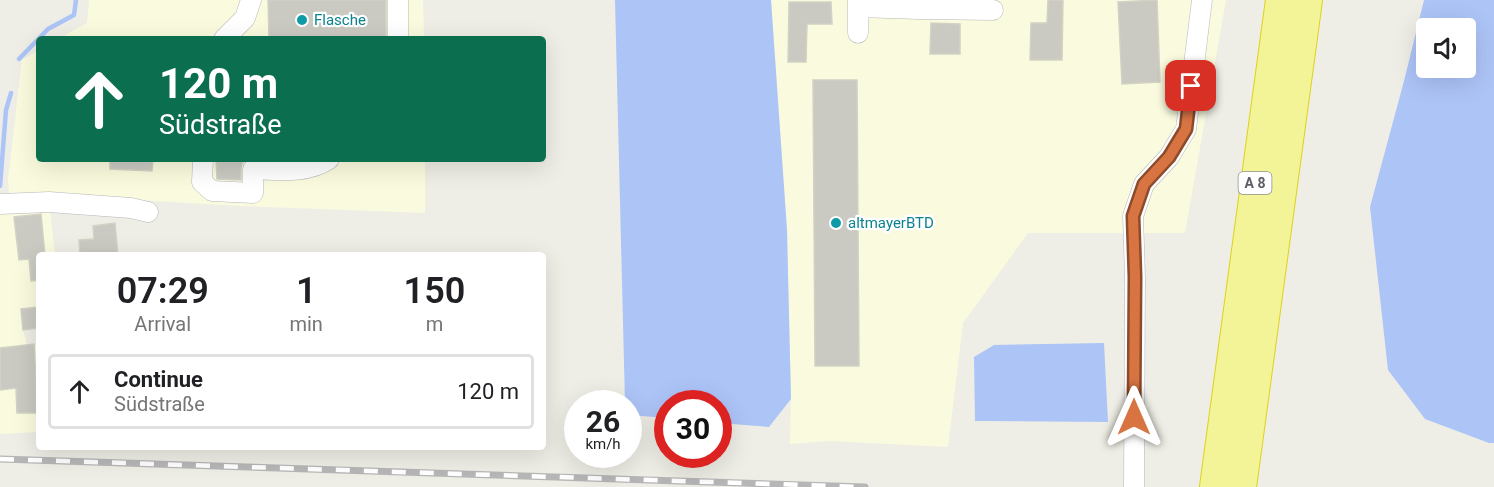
<!DOCTYPE html>
<html lang="en">
<head>
<meta charset="utf-8">
<style>
  :root { --surface:#fff; --page:#f2f2f2; --text:#202124; --muted:#757577; --line:#e0e0e0 }
  body { margin:0; font-family:Roboto,sans-serif; background:var(--page); color:var(--text); height:100vh; display:flex; flex-direction:column; font-size:22px; white-space:nowrap }
  * { box-sizing:border-box; margin:0 }
  p { font-size:20px; color:var(--muted) }
  .icon { flex:none; width:33px; height:33px; fill:none; stroke:currentColor; stroke-width:2; stroke-linecap:round; stroke-linejoin:round }
  .map { position:relative; flex:1; overflow:hidden }
  .side { position:absolute; left:36px; top:252px; width:510px; height:198px; display:flex; flex-direction:column; background:var(--surface); border-radius:6px; box-shadow:0 6px 24px #0002 }
  .side>* { flex:none }
  .banner { position:absolute; left:36px; top:36px; width:510px; height:126px; border-radius:6px; box-shadow:0 6px 24px #0002; background:#0b6e4f; color:#fff; overflow:hidden }
  .controls { position:absolute; left:1416px; top:18px; display:grid; gap:12px }
  .controls a { display:grid; place-items:center; width:60px; height:60px; border-radius:6px; background:var(--surface); box-shadow:0 6px 24px #0002; font-size:30px }
  .speed { position:absolute; left:564px; top:390px; display:flex; gap:12px; font-size:30px; font-weight:700; text-align:center }
  .speed>* { display:grid; place-content:center; width:78px; height:78px; border-radius:50%; background:var(--surface); box-shadow:0 6px 24px #0002; line-height:1 }
  .speed small { font-size:15px; font-weight:400 }
  .speed .limit { border:9px solid #d22; background:#fff; color:#111 }
  .pin { position:absolute; display:grid; place-items:center; width:51px; height:51px; color:#fff; margin:-26px; border-radius:12px; box-shadow:0 3px 9px #0006 }
  .me { position:absolute; width:66px; margin:-33px; rotate:0deg; stroke-linejoin:round; filter:drop-shadow(0 0 4px #0008) }
  .turn { display:flex; align-items:center; gap:21px; height:126px; padding:0 24px; font-size:27px }
  .turn .icon { width:78px; height:78px; stroke-width:2.5 }
  .turn b { display:block; font-size:42px; line-height:51px }
  .eta { display:flex; justify-content:space-evenly; align-items:center; height:102px; text-align:center }
  .eta b { font-size:36px; font-weight:600; line-height:42px }
  ul { padding:0; list-style:none }
  li { display:flex; align-items:center; gap:18px; height:75px; margin:0 12px 9px; padding:0 12px; border:3px solid var(--line); border-radius:6px }
  li div { flex:1 }
  li b { display:block; font-size:22px }
  li em { font-style:normal }
  .map>svg:first-child { display:block }
  .commercial { fill:#fafbde }
  .water { fill:#adc4f7; fill-rule:evenodd }
  .lines { fill:none; stroke-linecap:round; stroke-linejoin:round }
  .stream { stroke:#adc4f7; stroke-width:4.5 }
  .building { fill:#cac9c2; stroke:#d2d2c5; stroke-width:1.5 }
  .minor-casing { stroke:#b6b6bb; stroke-width:21 }
  .highway-casing { stroke:#ded217; stroke-width:30 }
  .minor { stroke:#fff; stroke-width:20 }
  .highway { stroke:#f3f398; stroke-width:28 }
  .rail-casing { stroke:#b6b6b7; stroke-width:7 }
  .rail { stroke:#fff; stroke-width:4.5; stroke-dasharray:14; stroke-linecap:butt }
  .route-casing { stroke:#8c4b2b; stroke-width:15 }
  .route { stroke:#d87442; stroke-width:10 }
  .culture-dot { fill:#0f9aa8; stroke:#fff; stroke-width:2 }
  .labels { text-anchor:middle; dominant-baseline:central; stroke-width:4.5; stroke-linejoin:round; paint-order:stroke }
  .shield { fill:#fff; stroke:#8e8f93; stroke-width:1.5 }
  .shield-label { font-size:14px; font-weight:bold; fill:#5d5f65 }
  .culture-label { font-size:15px; fill:#0d838f; stroke:#fff; text-anchor:start }
</style>
</head>
<body>
<div class="map">
<svg width="1494" height="487" viewBox="0 0 1494 487">
  <rect width="100%" height="100%" fill="#eeeee6"/>
  <path class="commercial" d="M89,0H423L424,39H58L87,23Z
    M771,0H1226L1185,233H1028L963,323L948,447L830,441L790,444L791,399L787,230Z
    M39,50V159H425V213L241,206L50,195L9,194L8,180L22,60Z
    M49,202L55,255H39V307L21,309L23,330L27,345H35L38,351L39,432L0,434V205Z"/>
  <path class="water" d="M615,0H771L787,230L791,399L769,427L719,423L718,404H668L667,418L629,415L628,404L625,403Z
    M1424,0H1494V443H1489L1425,419L1388,370L1370,207L1404,81ZM1426,28H1466V68H1426Z
    M1104,343L1108,422L975,421L974,357L994,345Z"/>
  <g class="lines">
    <path class="stream" d="M19,59L48,29L74,15L76,0
      M0,186L6,110L11,93"/>
  </g>
  <path class="building" d="M268,0H386V39H269Z
    M1048,0H1063L1062,60H1030L1031,23H1047Z
    M1157,0L1160,82L1122,84L1118,2Z
    M789,2H831L832,24H807L806,62H788Z
    M931,23L960,24V54H930Z
    M813,80H857L859,366H815Z
    M110,159H153L152,171L110,169Z
    M216,159H247L242,163L241,168V180L217,179Z
    M41,214L45,255H39V280L31,281L29,259L19,260L14,217Z
    M115,223L118,255H80L79,240L94,239L93,226Z
    M39,307V328L23,330L21,309Z
    M34,344L38,413H17L16,388L0,390V348Z"/>
  <g class="lines">
    <defs>
      <path id="minor" d="M398,0V39
        M858,0V33
        M858,7L919,9L993,10
        M224,39L245,18L251,0
        M203,159L202,182L212,191L253,193V169C279,170 307,174 329,159
        M0,204L49,202L131,208L148,212
        M1134,487L1135,277L1133,216L1144,184L1169,157L1186,129L1202,0"/>
      <path id="highway" d="M1214,487L1280,0
        M1242,487L1308,0"/>
    </defs>
    <use href="#minor" class="minor-casing"/>
    <use href="#highway" class="highway-casing"/>
    <use href="#minor" class="minor"/>
    <use href="#highway" class="highway"/>
    <defs>
      <path id="rail" d="M0,459L865,487"/>
    </defs>
    <use href="#rail" class="rail-casing"/>
    <use href="#rail" class="rail"/>
  </g>
  <g class="lines">
    <defs>
      <path id="route" d="M1134,417L1135,277L1133,216L1144,184L1169,157L1186,129L1191,86"/>
    </defs>
    <use href="#route" class="route-casing"/>
    <use href="#route" class="route"/>
  </g>
  <g class="culture-dot">
    <circle cx="302" cy="20" r="6"/>
    <circle cx="836" cy="223" r="6"/>
  </g>
  <g class="labels">
    <rect class="shield" x="1238.5" y="172" width="33" height="22" rx="4.5"/>
    <g class="shield-label">
      <text x="1255" y="183">A 8</text>
    </g>
    <g class="culture-label">
      <text x="314" y="20">Flasche</text>
      <text x="848" y="223">altmayerBTD</text>
    </g>
  </g>
</svg>
<div class="controls">
<a><svg class="icon" aria-label="sound" viewBox="0 0 24 24"><path d="M4 9h4l5-4v14l-5-4H4zM17 9q2 3 0 6"/></svg></a>
</div>
<div class="speed"><div>26<small>km/h</small></div><div class="limit">30</div></div>
<div class="pin" style="left:1191px;top:86px;background:#d93025"><svg class="icon" aria-label="arrive" viewBox="0 0 24 24"><path d="M6 21V4h12l-3 4 3 4H6"/></svg></div>
<svg class="me" style="left:1134px;top:417px" viewBox="-20 -20 40 40"><path d="M0-17L14 15 0 8-14 15z" fill="#d87442" stroke="#fff" stroke-width="4"/></svg>
<div class="banner">
<div class="turn"><svg class="icon" aria-label="ahead" viewBox="0 0 24 24"><path d="M12 20V5M6 11l6-6 6 6"/></svg><div><b>120 m</b>Südstraße</div></div>
</div>
<section class="side">
<div class="eta">
<div><b>07:29</b><p>Arrival</p></div>
<div><b>1</b><p>min</p></div>
<div><b>150</b><p>m</p></div>
</div>
<ul>
<li><svg class="icon" aria-label="ahead" viewBox="0 0 24 24"><path d="M12 20V5M6 11l6-6 6 6"/></svg><div><b>Continue</b><p>Südstraße</p></div><em>120 m</em></li>
</ul>
</section>
</div>
</body>
</html>
